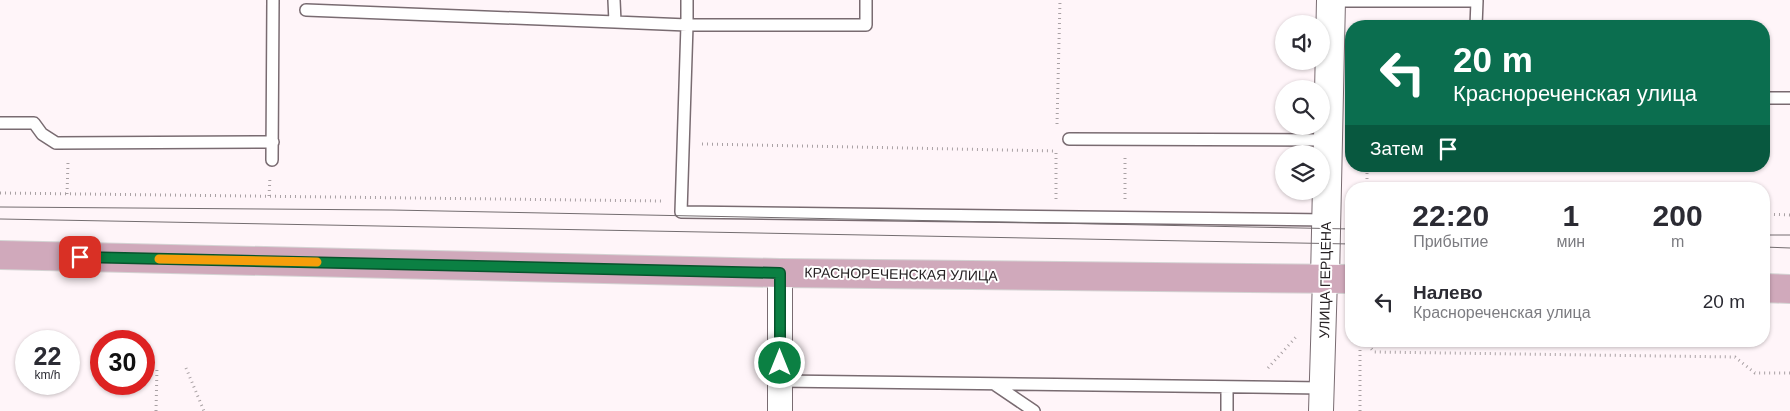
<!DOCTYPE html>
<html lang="ru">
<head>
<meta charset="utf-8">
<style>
  :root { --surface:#fff; --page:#f7f7f7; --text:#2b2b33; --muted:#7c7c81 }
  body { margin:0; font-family:Helvetica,sans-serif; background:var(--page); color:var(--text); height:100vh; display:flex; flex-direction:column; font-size:19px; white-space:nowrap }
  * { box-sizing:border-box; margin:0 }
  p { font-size:16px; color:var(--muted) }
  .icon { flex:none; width:28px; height:28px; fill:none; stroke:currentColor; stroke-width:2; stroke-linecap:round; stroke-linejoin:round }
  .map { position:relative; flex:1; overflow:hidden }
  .side { position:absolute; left:1345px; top:182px; width:425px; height:165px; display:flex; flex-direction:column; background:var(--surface); border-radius:20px; box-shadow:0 1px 4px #0004 }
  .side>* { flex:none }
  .hud { position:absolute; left:1345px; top:20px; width:425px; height:152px; border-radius:20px; box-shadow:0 1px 4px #0004; background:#0b6e4f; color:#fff; overflow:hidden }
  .controls { position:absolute; left:1275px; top:15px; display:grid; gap:10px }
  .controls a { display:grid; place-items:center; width:55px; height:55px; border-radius:50%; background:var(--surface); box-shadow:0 1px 4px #0004; font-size:25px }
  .speed { position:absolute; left:15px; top:330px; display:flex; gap:10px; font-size:25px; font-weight:700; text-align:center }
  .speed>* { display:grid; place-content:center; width:65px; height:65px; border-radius:50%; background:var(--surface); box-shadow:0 1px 4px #0004; line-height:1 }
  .speed small { font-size:12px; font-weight:400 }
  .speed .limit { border:8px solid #d22; background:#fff; color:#111 }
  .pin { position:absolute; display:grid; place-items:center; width:42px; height:42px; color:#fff; margin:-21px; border-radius:10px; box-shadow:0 2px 8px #0006 }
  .me { position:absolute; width:55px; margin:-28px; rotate:0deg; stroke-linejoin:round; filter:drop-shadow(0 0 4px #0008) }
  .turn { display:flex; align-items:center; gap:18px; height:105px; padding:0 25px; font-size:22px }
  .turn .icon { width:65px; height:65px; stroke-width:2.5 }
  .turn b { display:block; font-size:35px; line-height:42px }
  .then { display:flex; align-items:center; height:48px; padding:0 25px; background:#0003; gap:10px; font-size:19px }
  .eta { display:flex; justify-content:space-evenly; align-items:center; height:85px; text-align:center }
  .eta b { font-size:30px; font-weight:800; line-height:35px }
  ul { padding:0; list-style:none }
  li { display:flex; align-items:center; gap:15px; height:70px; padding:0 25px }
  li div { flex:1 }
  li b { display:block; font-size:19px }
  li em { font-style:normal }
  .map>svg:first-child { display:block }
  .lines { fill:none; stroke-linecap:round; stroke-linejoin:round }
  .service-casing { stroke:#796b71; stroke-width:14 }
  .minor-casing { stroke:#796b71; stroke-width:26 }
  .tertiary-casing { stroke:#796b71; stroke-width:30 }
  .primary-casing { stroke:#d4d3d3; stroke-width:30 }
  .path { stroke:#a9a1a4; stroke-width:3; stroke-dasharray:1 4; stroke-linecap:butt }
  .service { stroke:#fff; stroke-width:11 }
  .minor { stroke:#fff; stroke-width:24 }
  .tertiary { stroke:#fff; stroke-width:28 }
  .primary { stroke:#d0a9bb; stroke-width:28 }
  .tram { stroke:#746d70; stroke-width:1 }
  .route-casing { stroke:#07532c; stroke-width:12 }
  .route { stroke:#0b8043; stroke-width:9 }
  .slow { stroke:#f59e0b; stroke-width:9 }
  .labels { text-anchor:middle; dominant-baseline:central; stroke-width:4; stroke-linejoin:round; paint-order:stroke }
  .street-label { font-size:14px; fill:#272224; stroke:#fff }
</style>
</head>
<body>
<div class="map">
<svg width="1790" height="411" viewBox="0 0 1790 411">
  <rect width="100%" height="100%" fill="#fff5f9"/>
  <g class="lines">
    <defs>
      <path id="service" d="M614,0L615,22L687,25V0
        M866,0V25H687L681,212L1326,220
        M1331,1H1477L1476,26
        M306,10L615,22
        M1764,98H1790
        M0,123H34L42,134L56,143L273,142
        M1069,139L1328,140
        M272,160L273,0
        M780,381L1322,388
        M994,384L1034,411
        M1227,387V411"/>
      <path id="minor" d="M780,411V273
        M1321,411L1325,278"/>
      <path id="tertiary" d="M1325,278L1331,0"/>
      <path id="primary" d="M0,255L780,273L1351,279
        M1764,288L1790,289"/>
    </defs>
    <use href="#service" class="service-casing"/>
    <use href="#minor" class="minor-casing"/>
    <use href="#tertiary" class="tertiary-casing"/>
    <use href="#primary" class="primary-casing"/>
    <path class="path" d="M1057,124L1060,0
      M702,144L1056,151
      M1367,189V166
      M0,193L662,201
      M67,194L68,162
      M269,196L270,177
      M1056,199V153
      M1125,199V158
      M1764,214L1790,215
      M1365,341L1374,352L1735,357L1755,373H1790
      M186,368L204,411
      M1268,368L1297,336
      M156,411L157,367
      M1360,411V341"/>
    <use href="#service" class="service"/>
    <use href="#minor" class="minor"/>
    <use href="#tertiary" class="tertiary"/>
    <use href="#primary" class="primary"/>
    <path class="tram" d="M0,207L392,210L1351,229
      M0,219L1351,244
      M1764,235H1790
      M1764,247L1790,248"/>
  </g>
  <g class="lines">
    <defs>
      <path id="route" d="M80,257L780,273V363"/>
    </defs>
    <use href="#route" class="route-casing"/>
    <use href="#route" class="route"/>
    <path class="slow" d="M159,259L317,262"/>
  </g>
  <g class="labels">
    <g class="street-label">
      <text transform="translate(901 274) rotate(1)">КРАСНОРЕЧЕНСКАЯ УЛИЦА</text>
      <text transform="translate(1325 280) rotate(-89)">УЛИЦА ГЕРЦЕНА</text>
    </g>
  </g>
</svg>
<div class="controls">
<a><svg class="icon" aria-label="sound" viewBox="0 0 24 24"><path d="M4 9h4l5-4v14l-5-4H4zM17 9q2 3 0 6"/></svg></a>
<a><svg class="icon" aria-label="search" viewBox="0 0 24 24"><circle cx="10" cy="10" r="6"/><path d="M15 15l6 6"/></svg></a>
<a><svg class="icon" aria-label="layers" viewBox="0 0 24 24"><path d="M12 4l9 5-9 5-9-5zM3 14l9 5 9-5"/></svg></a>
</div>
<div class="speed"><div>22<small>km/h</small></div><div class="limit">30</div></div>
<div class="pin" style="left:80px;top:257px;background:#d93025"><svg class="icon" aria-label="arrive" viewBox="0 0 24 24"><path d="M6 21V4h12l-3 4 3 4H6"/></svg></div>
<svg class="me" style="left:780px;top:363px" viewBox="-20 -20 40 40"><circle r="17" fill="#0b8043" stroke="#fff" stroke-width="3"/><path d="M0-11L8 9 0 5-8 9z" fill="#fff"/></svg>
<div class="hud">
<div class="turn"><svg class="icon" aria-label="left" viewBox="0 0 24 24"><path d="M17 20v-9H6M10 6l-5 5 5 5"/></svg><div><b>20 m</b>Краснореченская улица</div></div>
<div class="then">Затем<svg class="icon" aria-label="arrive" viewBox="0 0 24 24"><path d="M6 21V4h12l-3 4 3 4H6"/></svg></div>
</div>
<section class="side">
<div class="eta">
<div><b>22:20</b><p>Прибытие</p></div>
<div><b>1</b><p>мин</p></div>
<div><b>200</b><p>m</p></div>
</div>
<ul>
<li><svg class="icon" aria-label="left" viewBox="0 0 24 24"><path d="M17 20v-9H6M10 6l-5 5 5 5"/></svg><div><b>Налево</b><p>Краснореченская улица</p></div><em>20 m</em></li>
</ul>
</section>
</div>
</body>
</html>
